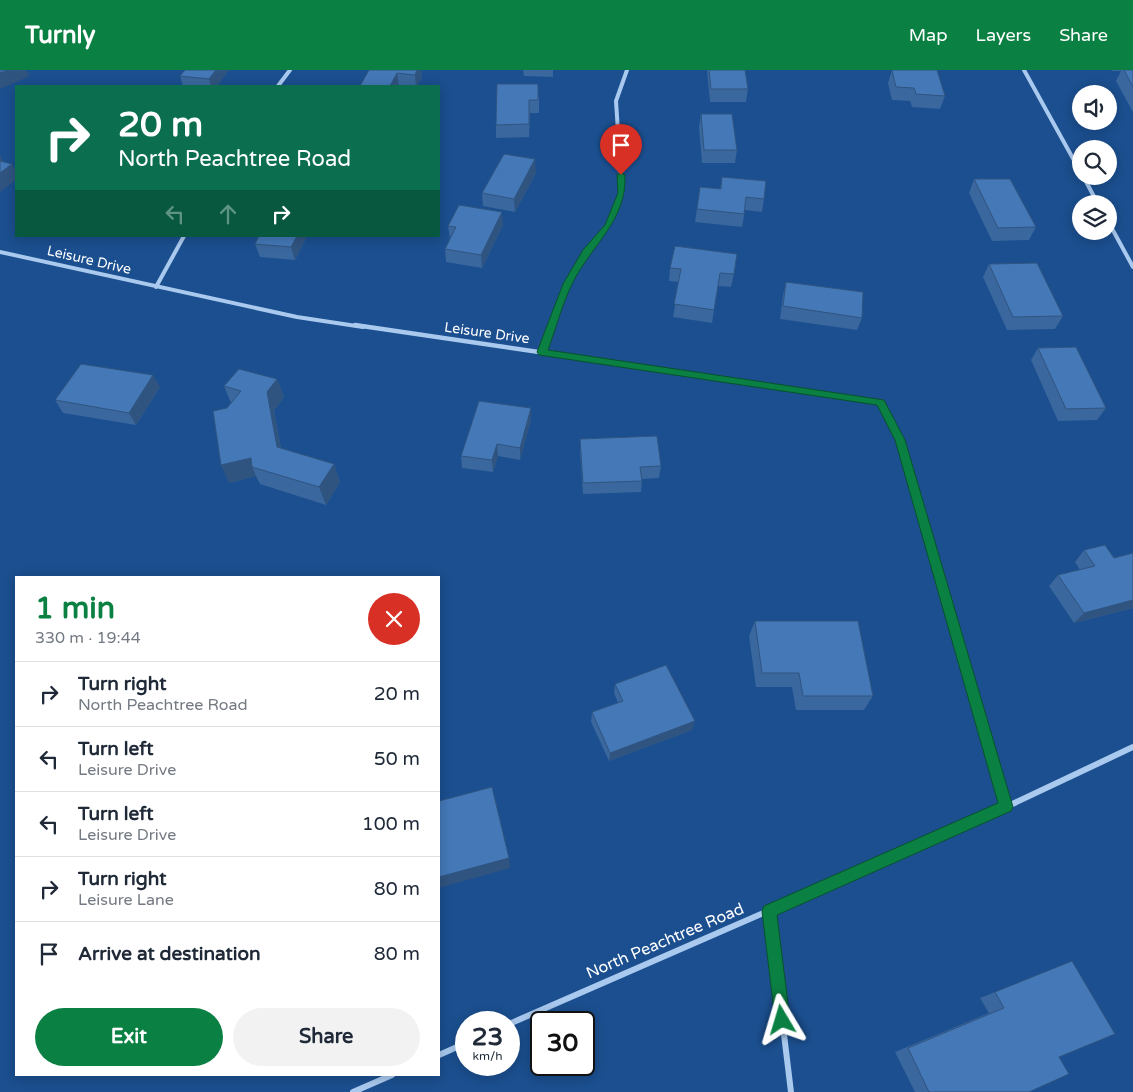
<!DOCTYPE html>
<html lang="en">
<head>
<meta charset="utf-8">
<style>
  :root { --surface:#fff; --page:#f2f2f3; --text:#1f2937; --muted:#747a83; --line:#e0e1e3; --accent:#0b8043 }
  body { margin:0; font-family:"Varela Round",sans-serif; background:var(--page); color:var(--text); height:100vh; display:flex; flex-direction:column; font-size:19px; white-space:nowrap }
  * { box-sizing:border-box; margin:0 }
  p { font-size:16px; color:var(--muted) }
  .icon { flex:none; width:28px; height:28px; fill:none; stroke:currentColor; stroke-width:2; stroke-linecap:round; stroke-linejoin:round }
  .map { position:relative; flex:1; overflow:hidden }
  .panel { position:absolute; left:15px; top:506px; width:425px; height:500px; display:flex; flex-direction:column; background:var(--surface); border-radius:0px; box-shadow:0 2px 12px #0003 }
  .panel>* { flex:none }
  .hud { position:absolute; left:15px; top:15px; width:425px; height:152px; border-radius:0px; box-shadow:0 2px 12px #0003; background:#0b6e4f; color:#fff; overflow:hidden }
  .tools { position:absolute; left:1072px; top:15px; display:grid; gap:10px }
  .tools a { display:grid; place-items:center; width:45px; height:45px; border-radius:50%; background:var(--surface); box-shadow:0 2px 12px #0003; font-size:25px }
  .speed { position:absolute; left:455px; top:941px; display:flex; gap:10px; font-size:25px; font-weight:700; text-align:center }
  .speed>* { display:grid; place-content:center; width:65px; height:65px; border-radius:50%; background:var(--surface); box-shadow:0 2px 12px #0003; line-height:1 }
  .speed small { font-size:12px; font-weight:400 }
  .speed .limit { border:2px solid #111; border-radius:8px; background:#fff; color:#111 }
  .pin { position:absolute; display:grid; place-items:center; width:42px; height:42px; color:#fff; margin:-51px -21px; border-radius:50% 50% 50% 0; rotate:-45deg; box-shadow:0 0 5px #0007 }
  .pin .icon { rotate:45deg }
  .me { position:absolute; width:55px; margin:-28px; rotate:353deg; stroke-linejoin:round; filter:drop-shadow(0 0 4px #0008) }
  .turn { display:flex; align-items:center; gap:18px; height:105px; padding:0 20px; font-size:22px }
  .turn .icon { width:65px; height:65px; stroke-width:2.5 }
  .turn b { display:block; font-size:35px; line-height:42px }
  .lanes { display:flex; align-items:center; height:48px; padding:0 20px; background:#0003; justify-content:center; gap:25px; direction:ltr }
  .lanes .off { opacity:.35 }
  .round { display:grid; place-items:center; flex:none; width:52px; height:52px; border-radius:26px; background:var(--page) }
  .head { display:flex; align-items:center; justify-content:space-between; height:85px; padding:0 20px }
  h1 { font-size:30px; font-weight:700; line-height:38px; color:var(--accent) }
  .action { display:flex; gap:10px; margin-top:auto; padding:10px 20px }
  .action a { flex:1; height:58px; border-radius:30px; background:var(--accent); color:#fff; font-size:20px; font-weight:700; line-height:58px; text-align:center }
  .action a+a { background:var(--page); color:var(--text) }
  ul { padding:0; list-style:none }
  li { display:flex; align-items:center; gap:15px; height:65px; padding:0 20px; border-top:1px solid var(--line) }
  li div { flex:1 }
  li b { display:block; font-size:19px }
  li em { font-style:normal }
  header { display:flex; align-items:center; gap:30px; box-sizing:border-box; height:70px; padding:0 25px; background:var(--accent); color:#fff }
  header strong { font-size:24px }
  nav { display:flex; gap:28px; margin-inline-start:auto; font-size:18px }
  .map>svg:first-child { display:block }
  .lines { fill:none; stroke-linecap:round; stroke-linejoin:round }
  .street-far2 { stroke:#a9c9ee; stroke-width:4 }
  .street-far1 { stroke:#a9c9ee; stroke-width:4.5 }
  .street { stroke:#a9c9ee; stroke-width:6 }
  .wall { fill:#3a679d }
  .shaded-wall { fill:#305480 }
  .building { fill:#4478b7; stroke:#305480 }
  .route { fill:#0b8043; stroke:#07532c }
  .labels { text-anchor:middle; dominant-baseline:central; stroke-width:5; stroke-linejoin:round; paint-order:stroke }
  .street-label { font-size:14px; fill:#fff; stroke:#1b4f8f }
  .near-street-label { font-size:16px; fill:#fff; stroke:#1b4f8f }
</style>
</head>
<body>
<header>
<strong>Turnly</strong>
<nav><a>Map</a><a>Layers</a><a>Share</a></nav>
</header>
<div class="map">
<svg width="1133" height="1022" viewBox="0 0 1133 1022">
  <rect width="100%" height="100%" fill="#1b4f8f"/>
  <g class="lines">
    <path class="street-far2" d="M1024,0L1081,103
      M278,16L290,0
      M1083,106L1098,134
      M1109,153L1133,197
      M0,182L297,247L363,257
      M156,217L184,166
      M552,257L568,214L586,181L608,155L622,123L616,31L627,0"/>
    <path class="street-far1" d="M355,255L880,332L900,370L963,590
      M542,282L552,255"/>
    <path class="street" d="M963,588L1006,737
      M769,841L791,1022
      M509,954L1006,737L1133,677
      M439,985L466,973
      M353,1022L392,1005"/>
  </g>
  <path class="wall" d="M229,0L217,16H183L180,6Z
    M369,0H421L422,7L417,16H360Z
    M523,0H553V7L524,6Z
    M707,0H745L748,19L746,32H710Z
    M892,0H937L945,26L940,39L912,37L910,31L892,30L888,13Z
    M1112,0H1133V42L1116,11L1121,1H1112Z
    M497,14L539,27V43H530L529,67L496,68V55Z
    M701,44L737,80L735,93H702L699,57Z
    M536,103L515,142L483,136L482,123Z
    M722,107L764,129L762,142L745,140L742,157L695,152L700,117L720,119Z
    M974,109L1036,157L1029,170L992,171L969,123Z
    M503,155L482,198L446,192L445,179L450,169L448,156Z
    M259,166H307L295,190L260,187L255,174Z
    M989,194L1063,246L1055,259L1007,260L983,207Z
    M670,198L734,204L731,217L718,216L712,253L673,247L679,212L669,211Z
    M786,212L862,248L857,260L780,249L783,225Z
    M1038,278L1106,338L1097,350L1058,351L1031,290Z
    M277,309L284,327L274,341L281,378L334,394L340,412L326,435L260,414L256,406L229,413L227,338L231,333L224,316Z
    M160,317L136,355L63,343L55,330Z
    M531,338V350L520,390L498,386L493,402L462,398L461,386Z
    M580,369L661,396L659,408L642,409L641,422L583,424L580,381Z
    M1084,480L1114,488L1133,538L1074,553L1049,516L1058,505L1080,500L1075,492Z
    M755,551L873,626L864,640H796L792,617H756L749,566Z
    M615,614L692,660L609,691L591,652L592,642L618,633L614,623Z
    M1072,891L1059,987L1029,1022H915L895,982L989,943L980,928Z"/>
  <path class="shaded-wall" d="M8,0H26L30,6L0,19V3Z
    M216,0H229L217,16H211L209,9Z
    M417,0H421L422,7L417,16H416L415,5Z
    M397,3L399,16H390Z
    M0,85L4,92L0,96Z
    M535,89L536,103L515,142L514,129Z
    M12,94L16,102V110L0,122V103Z
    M502,142L503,155L482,198L481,185Z
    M297,166H307L295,190L291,177Z
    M153,305L160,317L136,355L129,343Z
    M277,309L284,327L274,341L284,395L277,377L267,322Z
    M531,338V350L520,390V378Z
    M497,374L498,386L493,402L492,390Z
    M251,388L252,397L256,406L229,413L221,395Z
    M334,394L340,412L326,435L319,417Z
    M1133,530V538L1074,553L1084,543Z
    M695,651L692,660L609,691L610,683Z
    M509,788L510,798L439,818V807Z"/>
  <path class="building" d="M0,0H8L0,3Z
    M185,0H216L209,9L180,6Z
    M369,0H417L415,5L397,3L390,16H360Z
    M709,0H745L748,19H711Z
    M892,0H937L945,26L916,24L914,18L896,17Z
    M1124,0H1133V17Z
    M497,14H538V30H529V54L496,55Z
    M701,44H732L737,80H704Z
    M504,84L535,89L514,129L482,123Z
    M0,91L12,94L0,103Z
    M722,107L766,111L764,129L746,127L744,144L697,139L700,117L721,119Z
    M974,109H1010L1036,157L998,158Z
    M459,135L502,142L481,185L445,179L456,157L448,156Z
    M259,166H297L291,177L255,174Z
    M675,176L737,184L734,204L720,203L714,240L674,234L681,199L670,198Z
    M1037,193L1063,246L1013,247L989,194Z
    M786,212L863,222L862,248L783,236Z
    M1076,277L1106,338L1066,339L1038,278Z
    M81,294L153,305L129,343L55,330Z
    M239,299L277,309L267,322L277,377L334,394L319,417L252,397L251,388L221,395L213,341L227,338L241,321L224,316Z
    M479,331L531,338L520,378L497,374L492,390L461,386Z
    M657,366L661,396L640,397L642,411L583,413L580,369Z
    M1105,475L1114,488L1133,483V530L1084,543L1058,505L1095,496L1084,480Z
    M755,551H858L873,626H803L799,603H762Z
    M666,595L695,651L610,683L592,642L623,631L615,614Z
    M492,717L509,788L439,807V731Z
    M1072,891L1115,964L1059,987L1069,1004L1029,1022H929L908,978L1004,938L995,922Z"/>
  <path class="route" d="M621,102L625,105C627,151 591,175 572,214C562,235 556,258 548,280L884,330L905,370L1013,737L1011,741L777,845L790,950L787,955L782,957L777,955L775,950L762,841L764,836L998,733L895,370L877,335L539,285L537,282L563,214L583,180L605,155L618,123L617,105Z"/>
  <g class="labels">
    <g class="street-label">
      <text transform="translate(89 190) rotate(13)">Leisure Drive</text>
      <text transform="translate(487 263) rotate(8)">Leisure Drive</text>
    </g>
    <g class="near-street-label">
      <text transform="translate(665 871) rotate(-23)">North Peachtree Road</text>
    </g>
  </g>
</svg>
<div class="tools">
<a><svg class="icon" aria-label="sound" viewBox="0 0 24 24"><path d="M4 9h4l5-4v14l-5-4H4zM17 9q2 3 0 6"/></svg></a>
<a><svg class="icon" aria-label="search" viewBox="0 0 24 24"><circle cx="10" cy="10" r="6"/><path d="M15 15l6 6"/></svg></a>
<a><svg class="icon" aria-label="layers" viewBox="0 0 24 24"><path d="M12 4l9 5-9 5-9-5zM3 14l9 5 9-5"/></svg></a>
</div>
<div class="speed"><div>23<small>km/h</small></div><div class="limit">30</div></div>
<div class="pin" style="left:621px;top:105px;background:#d93025"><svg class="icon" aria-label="arrive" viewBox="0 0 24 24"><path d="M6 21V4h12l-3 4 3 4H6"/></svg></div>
<svg class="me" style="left:782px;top:950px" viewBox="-20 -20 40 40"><path d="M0-17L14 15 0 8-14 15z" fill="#0b8043" stroke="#fff" stroke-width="4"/></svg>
<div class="hud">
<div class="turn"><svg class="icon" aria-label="right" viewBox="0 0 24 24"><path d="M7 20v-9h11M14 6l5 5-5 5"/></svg><div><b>20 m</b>North Peachtree Road</div></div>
<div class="lanes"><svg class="icon off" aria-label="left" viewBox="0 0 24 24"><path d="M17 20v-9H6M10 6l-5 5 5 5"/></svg><svg class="icon off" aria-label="ahead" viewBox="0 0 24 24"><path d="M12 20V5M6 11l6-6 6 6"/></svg><svg class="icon" aria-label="right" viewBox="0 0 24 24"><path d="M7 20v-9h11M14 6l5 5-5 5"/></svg></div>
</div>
<section class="panel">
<div class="head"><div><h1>1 min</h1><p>330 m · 19:44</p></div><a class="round" style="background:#d93025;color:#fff"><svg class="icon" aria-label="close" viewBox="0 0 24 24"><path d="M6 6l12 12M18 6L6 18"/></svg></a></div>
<ul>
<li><svg class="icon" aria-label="right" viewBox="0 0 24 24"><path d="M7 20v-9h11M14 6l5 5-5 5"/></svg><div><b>Turn right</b><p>North Peachtree Road</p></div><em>20 m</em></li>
<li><svg class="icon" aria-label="left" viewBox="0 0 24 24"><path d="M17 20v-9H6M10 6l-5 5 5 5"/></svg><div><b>Turn left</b><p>Leisure Drive</p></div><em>50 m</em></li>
<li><svg class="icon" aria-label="left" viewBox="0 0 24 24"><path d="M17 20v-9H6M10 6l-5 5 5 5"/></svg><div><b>Turn left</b><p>Leisure Drive</p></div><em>100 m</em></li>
<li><svg class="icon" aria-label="right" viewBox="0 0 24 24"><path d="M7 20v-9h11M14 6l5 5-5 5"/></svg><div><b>Turn right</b><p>Leisure Lane</p></div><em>80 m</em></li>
<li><svg class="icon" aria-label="arrive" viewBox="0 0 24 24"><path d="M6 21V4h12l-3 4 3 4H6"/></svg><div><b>Arrive at destination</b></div><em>80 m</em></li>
</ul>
<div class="action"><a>Exit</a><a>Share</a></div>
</section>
</div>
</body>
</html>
